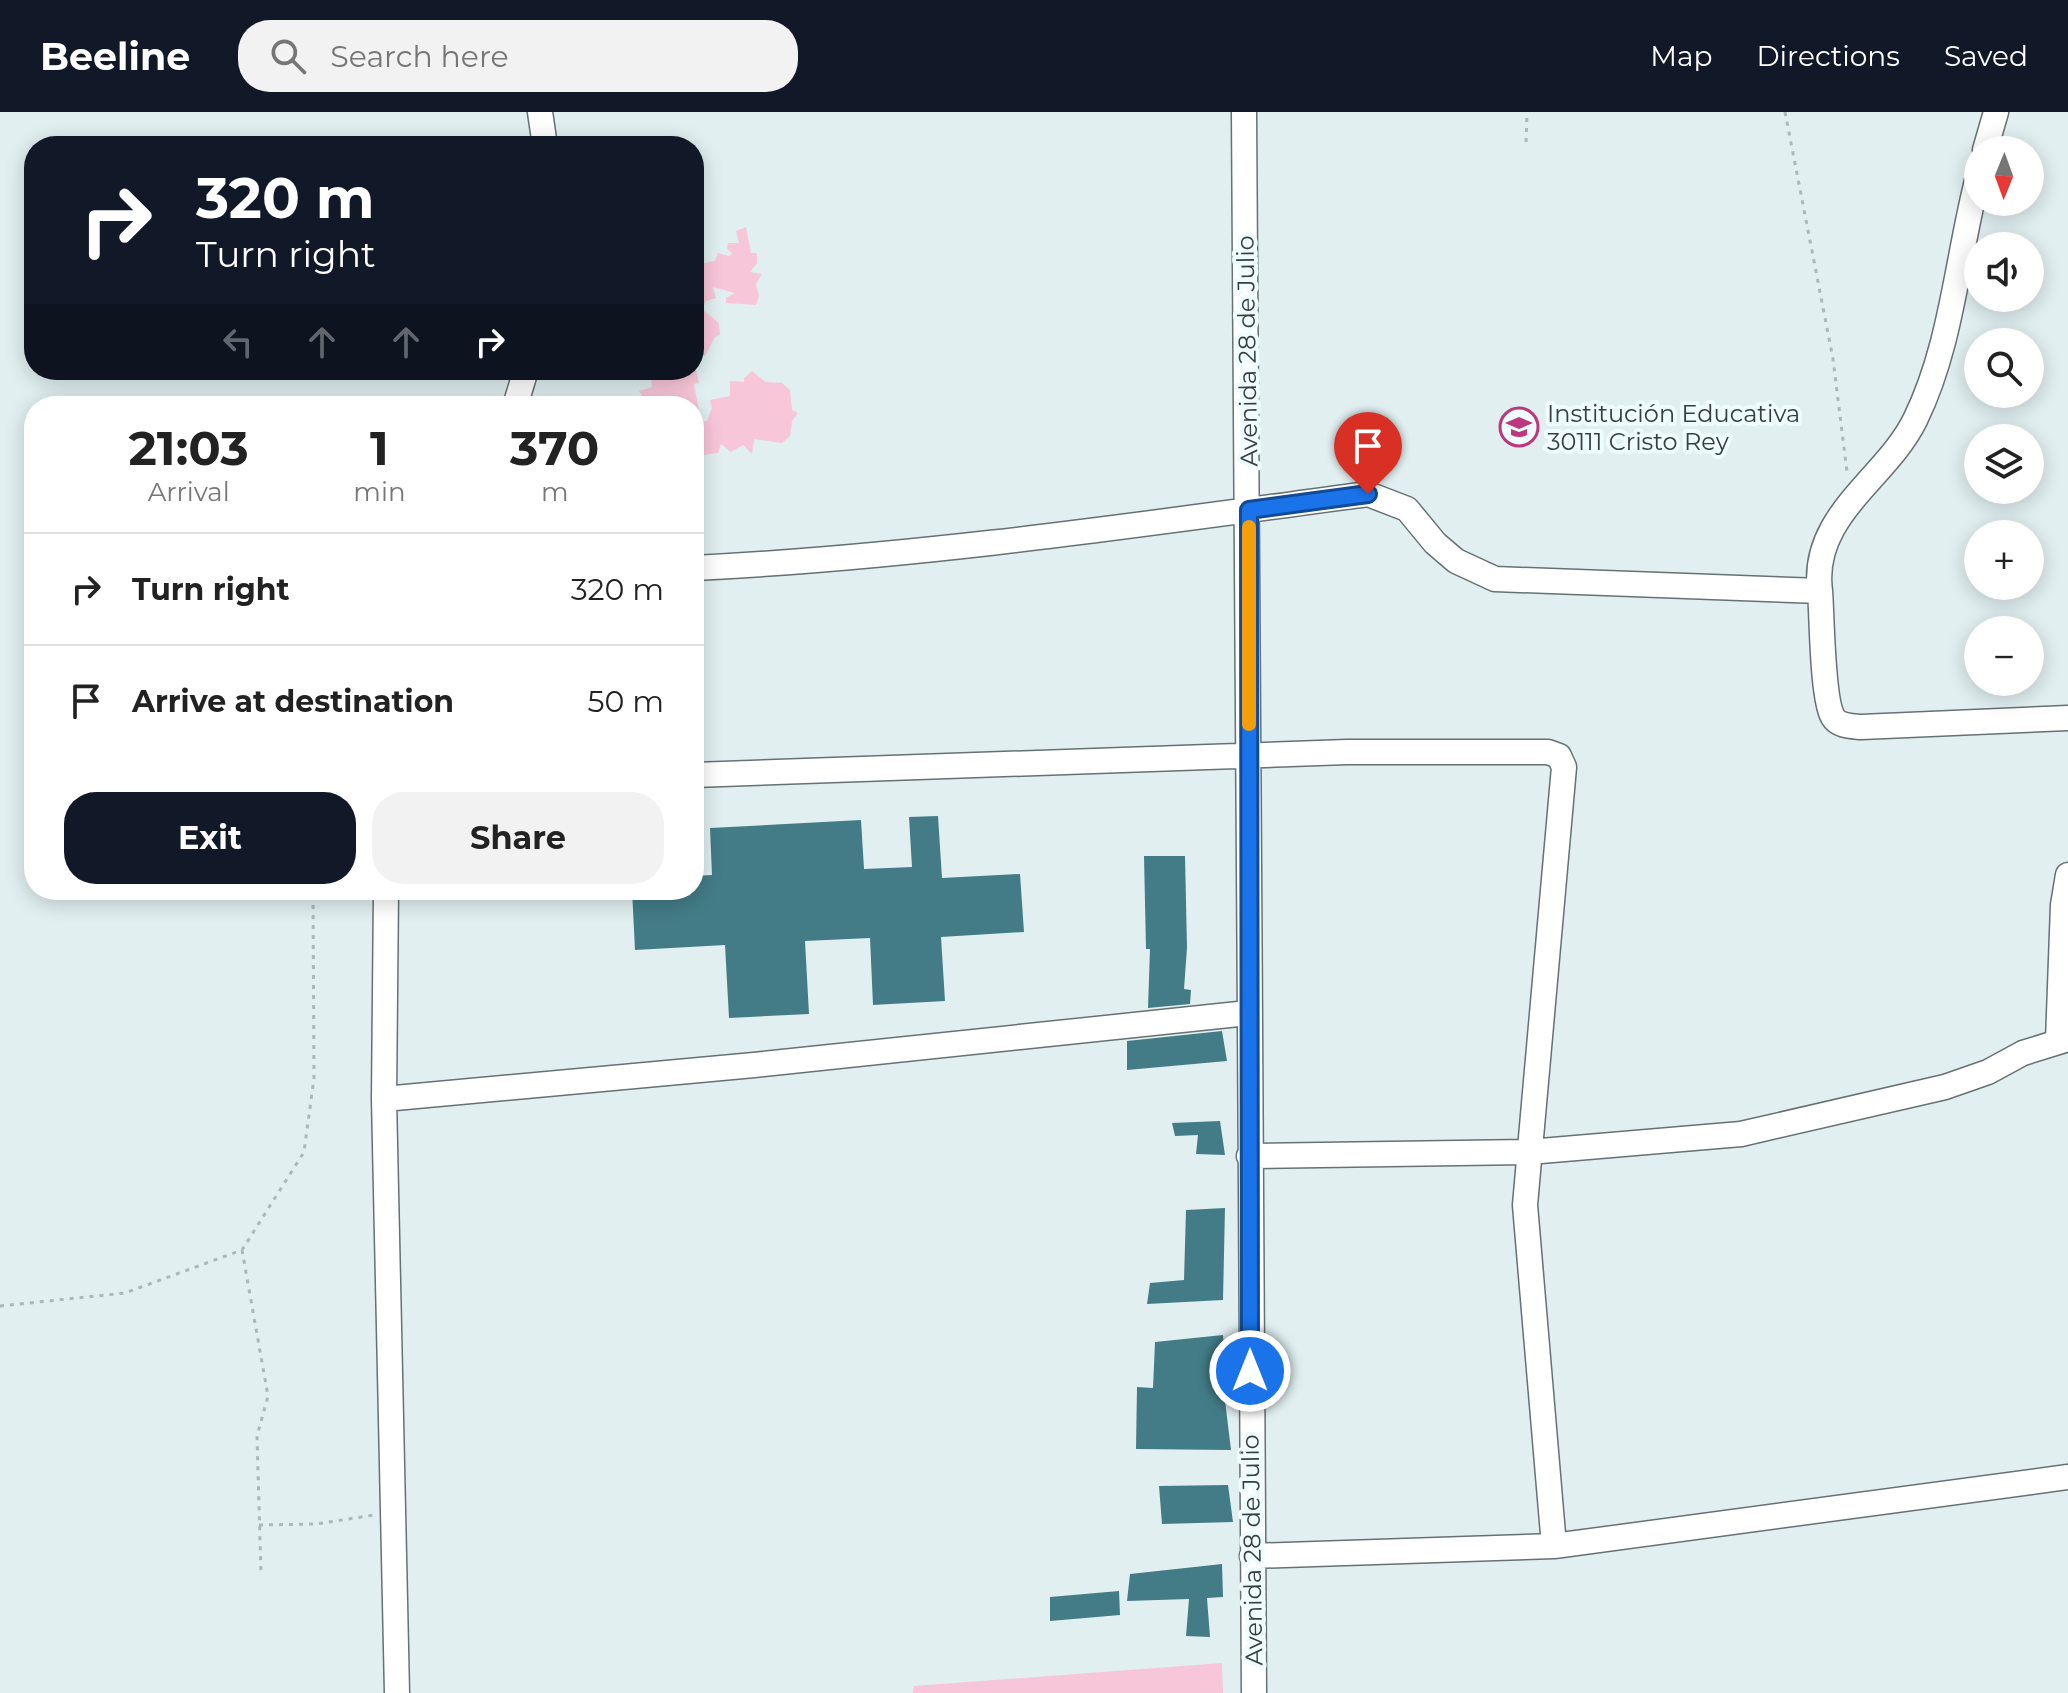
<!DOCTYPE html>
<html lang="en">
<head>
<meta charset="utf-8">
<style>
  :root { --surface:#fff; --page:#f2f2f2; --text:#222; --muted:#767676; --line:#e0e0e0; --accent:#111827 }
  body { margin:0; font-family:Montserrat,sans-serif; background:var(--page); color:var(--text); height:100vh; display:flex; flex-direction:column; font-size:30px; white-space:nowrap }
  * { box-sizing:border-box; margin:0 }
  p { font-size:26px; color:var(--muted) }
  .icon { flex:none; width:44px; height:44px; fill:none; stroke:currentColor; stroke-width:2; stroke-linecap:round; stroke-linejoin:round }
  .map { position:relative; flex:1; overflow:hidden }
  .panel { position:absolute; left:24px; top:284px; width:680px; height:504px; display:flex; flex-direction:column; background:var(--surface); border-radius:32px; box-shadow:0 4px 20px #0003 }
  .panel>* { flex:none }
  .top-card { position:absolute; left:24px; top:24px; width:680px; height:244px; border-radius:32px; box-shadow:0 4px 20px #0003; background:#111827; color:#fff; overflow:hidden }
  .needle { width:52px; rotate:181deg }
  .buttons { position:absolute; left:1964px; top:24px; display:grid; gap:16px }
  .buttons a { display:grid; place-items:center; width:80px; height:80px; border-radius:50%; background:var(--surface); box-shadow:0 4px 20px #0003; font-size:40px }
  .pin { position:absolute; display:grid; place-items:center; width:68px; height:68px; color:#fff; margin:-82px -34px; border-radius:50% 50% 50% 0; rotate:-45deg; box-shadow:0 0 8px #0007 }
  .pin .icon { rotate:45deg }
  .me { position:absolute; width:88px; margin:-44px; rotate:0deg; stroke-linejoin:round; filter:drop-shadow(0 0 6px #0008) }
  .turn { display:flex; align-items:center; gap:28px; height:168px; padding:0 40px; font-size:36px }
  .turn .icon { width:104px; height:104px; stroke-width:2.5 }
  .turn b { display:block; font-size:56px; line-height:68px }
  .lanes { display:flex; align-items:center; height:76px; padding:0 40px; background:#0003; justify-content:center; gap:40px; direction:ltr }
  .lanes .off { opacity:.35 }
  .eta { display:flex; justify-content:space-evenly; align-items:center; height:136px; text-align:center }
  .eta b { font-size:48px; font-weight:700; line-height:56px }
  .button { display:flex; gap:16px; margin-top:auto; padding:16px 40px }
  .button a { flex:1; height:92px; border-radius:32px; background:var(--accent); color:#fff; font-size:32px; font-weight:700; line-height:92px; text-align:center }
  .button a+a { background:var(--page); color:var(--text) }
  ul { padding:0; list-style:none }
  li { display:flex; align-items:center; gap:24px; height:112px; padding:0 40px; border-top:2px solid var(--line) }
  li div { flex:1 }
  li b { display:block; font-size:30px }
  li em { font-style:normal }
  header { display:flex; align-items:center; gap:48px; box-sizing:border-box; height:112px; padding:0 40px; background:var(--accent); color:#fff }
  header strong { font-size:38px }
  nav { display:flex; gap:44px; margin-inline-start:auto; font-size:28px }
  .search { width:560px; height:72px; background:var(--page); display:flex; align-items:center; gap:20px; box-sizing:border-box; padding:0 28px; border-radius:32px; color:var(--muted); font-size:30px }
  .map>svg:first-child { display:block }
  .green { fill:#f8c6d9 }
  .building { fill:#437c87 }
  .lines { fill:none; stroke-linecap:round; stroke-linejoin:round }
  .minor-casing { stroke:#657173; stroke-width:27 }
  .path { stroke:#acb7b9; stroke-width:3; stroke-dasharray:4 6; stroke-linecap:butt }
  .minor { stroke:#fff; stroke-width:24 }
  .route-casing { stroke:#114b97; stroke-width:20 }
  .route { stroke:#1a73e8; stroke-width:14 }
  .slow { stroke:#f59e0b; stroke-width:14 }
  .labels { text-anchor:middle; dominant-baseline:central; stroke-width:8; stroke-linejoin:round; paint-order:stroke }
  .street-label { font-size:24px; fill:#383d3e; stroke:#eefcff }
  .poi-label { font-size:24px; fill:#383d3e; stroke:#eefcff; text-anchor:start }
</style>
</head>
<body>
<header>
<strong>Beeline</strong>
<div class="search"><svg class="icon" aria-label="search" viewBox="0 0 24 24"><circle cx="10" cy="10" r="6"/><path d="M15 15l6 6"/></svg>Search here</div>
<nav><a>Map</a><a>Directions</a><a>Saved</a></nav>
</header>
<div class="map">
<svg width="2068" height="1581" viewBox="0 0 2068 1581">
  <rect width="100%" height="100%" fill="#e1eff1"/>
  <path class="green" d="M746,115L751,141H757V151L750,160L762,162L756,172L759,184L756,193L726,191V186L735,181L713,175L716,186L706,189L702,197L719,211L720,223L715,225L705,244L694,240V157L700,160L704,151L715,149L718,141L729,144L732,141L727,137L728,131H739L736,119Z
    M694,248L699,271L694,272L701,309H707L712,296L710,288L730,284V269L744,270V266L752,259L766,270L782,271L790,278L792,298L798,301L792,309L790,324L782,331L754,327L752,342L743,333L731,340L721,332L718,341L703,343L694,327V294H648L639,279L652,275L650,258H694Z
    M1222,1551L1223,1581H913L914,1574Z"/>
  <path class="building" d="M938,704L942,766L1020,762L1024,820L941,825L945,889L873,893L870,826L805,829L809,902L729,906L725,833L635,838L632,778H694V764L712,763L710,716L861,708L864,757L912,755L909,705Z
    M1144,744H1185L1187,836L1184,877L1191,878L1190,892L1148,896L1150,837H1146Z
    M1222,919L1227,949L1127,958V929Z
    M1220,1009L1225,1043L1196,1042L1198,1023L1175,1024L1172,1011Z
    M1225,1096L1223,1188L1147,1192L1150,1171L1184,1168L1186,1098Z
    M1223,1223L1226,1273L1223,1272L1231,1338L1136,1337L1137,1275L1153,1276L1155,1230Z
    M1228,1373L1233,1410L1162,1412L1159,1374Z
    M1222,1452L1223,1485L1207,1486L1210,1525L1186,1524L1189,1487L1127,1489L1130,1462Z
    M1119,1479L1120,1503L1050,1509V1485Z"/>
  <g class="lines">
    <defs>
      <path id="minor" d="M540,0L545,34
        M1244,0C1251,527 1248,1054 1254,1581
        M1985,38L1996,0
        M515,294L526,258
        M694,456C920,445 1144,412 1368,382L1407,397L1435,431L1456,449L1495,467L1820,479C1822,503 1822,587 1833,605C1838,614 1851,614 1861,615L2068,606
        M1820,479C1810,404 1886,367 1915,308C1952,233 1957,146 1978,65
        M694,663L1347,640H1548L1559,644L1564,655L1525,1093L1554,1434
        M386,778L384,987L397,1581
        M2058,929L2063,793L2068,763
        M384,987L754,953L1248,901
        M1249,1044L1529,1040L1741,1022L1945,975L1988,960L2023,941L2068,927
        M1252,1444L1554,1434L2068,1365"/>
    </defs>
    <use href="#minor" class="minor-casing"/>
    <path class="path" d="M1785,0L1833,247L1847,360
      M1526,30L1527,0
      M242,1138L268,1284L257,1324L261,1462
      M0,1194L125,1181L242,1138L304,1040L314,966L313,778
      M259,1413L316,1412L374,1403"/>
    <use href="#minor" class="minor"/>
  </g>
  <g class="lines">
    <defs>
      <path id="route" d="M1250,1259L1249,398L1368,382"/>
    </defs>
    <use href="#route" class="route-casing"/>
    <use href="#route" class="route"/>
    <path class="slow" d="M1249,612V415"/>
  </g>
  <defs>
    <symbol id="school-ring" viewBox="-11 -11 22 22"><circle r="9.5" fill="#eefcff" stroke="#bd377a" stroke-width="1.5"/><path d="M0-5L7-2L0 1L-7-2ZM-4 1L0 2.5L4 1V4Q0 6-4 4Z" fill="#bd377a"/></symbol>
  </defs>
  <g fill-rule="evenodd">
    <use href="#school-ring" x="1497" y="293" width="44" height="44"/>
  </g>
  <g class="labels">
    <g class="street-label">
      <text transform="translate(1247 239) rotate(-91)">Avenida 28 de Julio</text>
      <text transform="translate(1252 1438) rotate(-91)">Avenida 28 de Julio</text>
    </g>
    <g class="poi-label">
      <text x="1547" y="301">Institución Educativa<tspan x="1547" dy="28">30111 Cristo Rey</tspan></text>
    </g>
  </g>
</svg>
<div class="buttons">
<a><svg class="needle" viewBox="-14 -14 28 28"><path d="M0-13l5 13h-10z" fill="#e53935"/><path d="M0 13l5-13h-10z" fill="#767676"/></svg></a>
<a><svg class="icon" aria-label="sound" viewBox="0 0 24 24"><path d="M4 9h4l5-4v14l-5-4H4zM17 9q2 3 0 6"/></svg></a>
<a><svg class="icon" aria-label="search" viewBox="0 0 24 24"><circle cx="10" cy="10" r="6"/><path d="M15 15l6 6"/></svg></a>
<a><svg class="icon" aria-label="layers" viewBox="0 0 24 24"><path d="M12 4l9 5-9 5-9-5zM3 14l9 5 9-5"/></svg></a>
<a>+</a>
<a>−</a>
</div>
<div class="pin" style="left:1368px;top:382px;background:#d93025"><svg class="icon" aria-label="arrive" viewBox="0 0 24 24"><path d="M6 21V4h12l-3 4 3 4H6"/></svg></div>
<svg class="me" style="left:1250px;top:1259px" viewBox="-20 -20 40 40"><circle r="17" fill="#1a73e8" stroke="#fff" stroke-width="3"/><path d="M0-11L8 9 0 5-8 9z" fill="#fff"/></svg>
<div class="top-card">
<div class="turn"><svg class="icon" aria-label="right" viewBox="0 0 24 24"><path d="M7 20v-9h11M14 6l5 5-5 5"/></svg><div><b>320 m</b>Turn right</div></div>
<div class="lanes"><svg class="icon off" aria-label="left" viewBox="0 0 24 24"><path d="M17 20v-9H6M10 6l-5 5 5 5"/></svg><svg class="icon off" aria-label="ahead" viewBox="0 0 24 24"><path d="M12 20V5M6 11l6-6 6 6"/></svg><svg class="icon off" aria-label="ahead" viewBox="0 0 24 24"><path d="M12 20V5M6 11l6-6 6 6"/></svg><svg class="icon" aria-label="right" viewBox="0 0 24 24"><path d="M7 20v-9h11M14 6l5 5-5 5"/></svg></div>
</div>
<section class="panel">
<div class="eta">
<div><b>21:03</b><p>Arrival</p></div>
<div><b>1</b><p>min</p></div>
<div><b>370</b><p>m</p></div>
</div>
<ul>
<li><svg class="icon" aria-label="right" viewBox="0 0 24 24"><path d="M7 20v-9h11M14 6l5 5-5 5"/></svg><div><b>Turn right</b></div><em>320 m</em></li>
<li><svg class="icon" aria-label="arrive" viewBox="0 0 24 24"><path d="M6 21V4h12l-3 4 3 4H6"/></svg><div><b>Arrive at destination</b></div><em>50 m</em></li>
</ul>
<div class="button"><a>Exit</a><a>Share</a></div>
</section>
</div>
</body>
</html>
